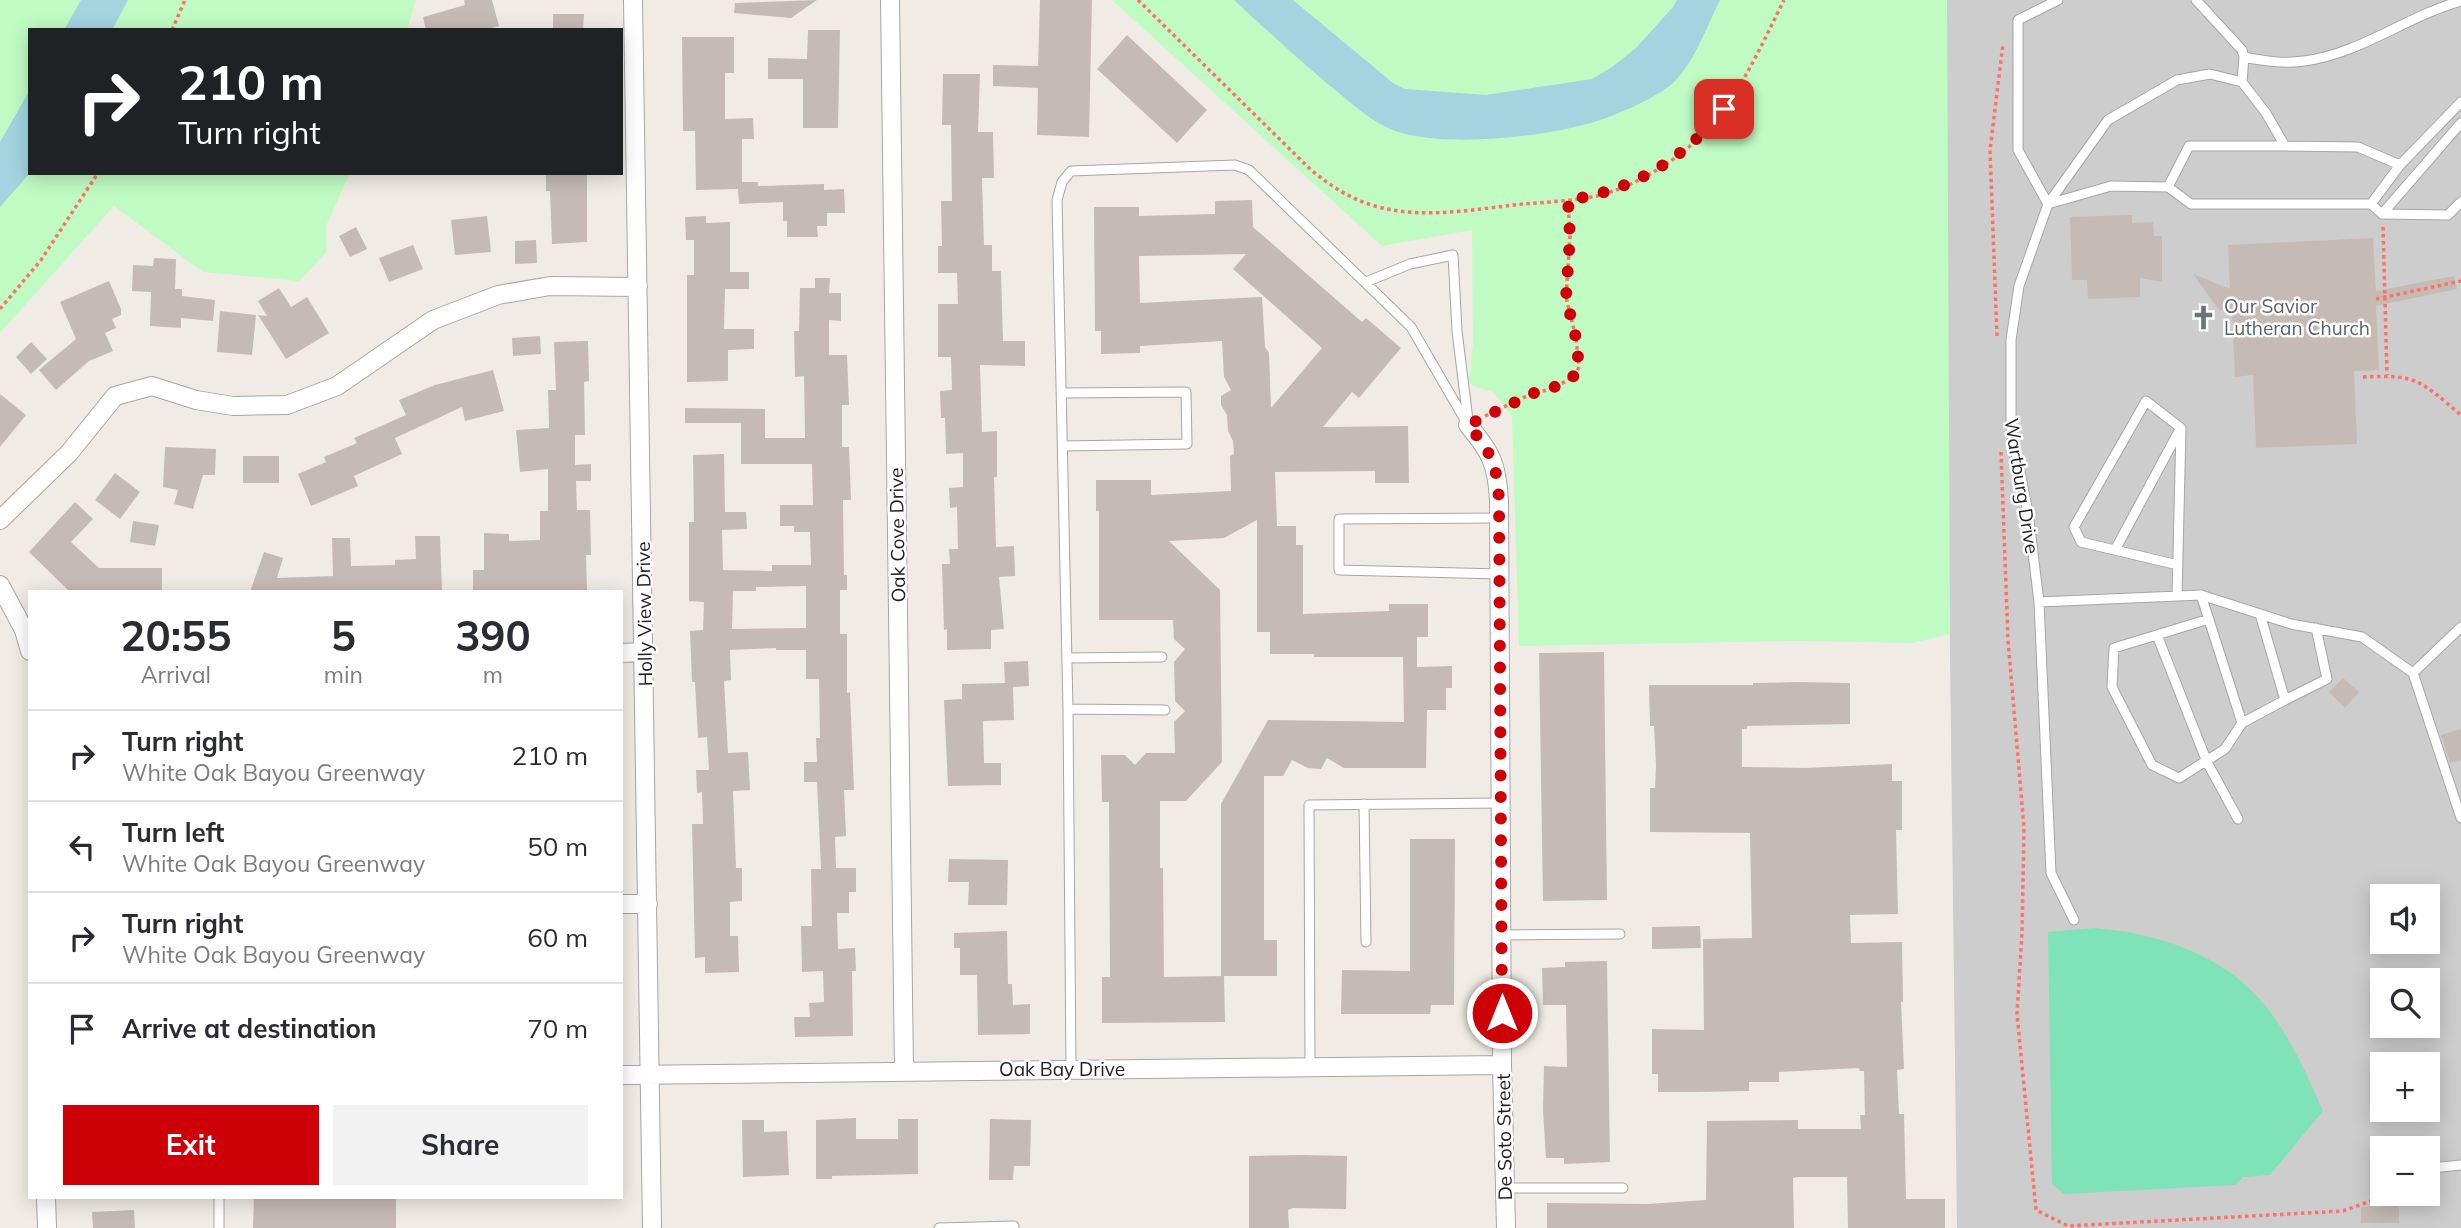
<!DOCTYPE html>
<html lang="en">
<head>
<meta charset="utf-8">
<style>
  :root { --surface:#fff; --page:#f2f2f3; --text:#2b2b33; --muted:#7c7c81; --line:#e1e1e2; --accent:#ce0007 }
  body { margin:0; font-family:Mulish,sans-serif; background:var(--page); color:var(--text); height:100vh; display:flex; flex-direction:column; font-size:26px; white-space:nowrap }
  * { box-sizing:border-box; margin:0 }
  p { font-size:23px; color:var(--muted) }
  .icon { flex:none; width:38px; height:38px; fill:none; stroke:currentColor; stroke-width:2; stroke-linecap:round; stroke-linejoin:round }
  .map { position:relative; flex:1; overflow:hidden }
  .panel { position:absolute; left:28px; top:590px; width:595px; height:609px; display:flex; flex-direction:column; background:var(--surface); border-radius:0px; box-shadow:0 4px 18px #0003 }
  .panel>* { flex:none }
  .guide { position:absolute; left:28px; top:28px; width:595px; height:147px; border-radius:0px; box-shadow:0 4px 18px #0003; background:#202124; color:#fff; overflow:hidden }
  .buttons { position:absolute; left:2370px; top:884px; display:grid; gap:14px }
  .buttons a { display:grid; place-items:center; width:70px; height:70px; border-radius:0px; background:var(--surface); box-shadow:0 4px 18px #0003; font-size:35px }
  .pin { position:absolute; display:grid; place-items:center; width:60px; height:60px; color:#fff; margin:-30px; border-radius:14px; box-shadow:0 4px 10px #0006 }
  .me { position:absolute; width:77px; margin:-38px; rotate:0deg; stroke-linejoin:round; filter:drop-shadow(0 0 5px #0008) }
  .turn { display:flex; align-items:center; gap:24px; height:147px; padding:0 35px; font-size:32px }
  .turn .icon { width:91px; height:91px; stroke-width:2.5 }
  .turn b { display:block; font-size:49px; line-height:60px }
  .eta { display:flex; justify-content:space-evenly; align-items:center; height:119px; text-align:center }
  .eta b { font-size:42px; font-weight:700; line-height:49px }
  .primary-button { display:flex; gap:14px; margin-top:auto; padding:14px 35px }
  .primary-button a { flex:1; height:80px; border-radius:0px; background:var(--accent); color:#fff; font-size:28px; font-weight:700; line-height:80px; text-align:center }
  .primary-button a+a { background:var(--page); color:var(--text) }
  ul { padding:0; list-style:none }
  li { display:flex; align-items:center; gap:21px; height:91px; padding:0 35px; border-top:2px solid var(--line) }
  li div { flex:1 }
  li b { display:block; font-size:26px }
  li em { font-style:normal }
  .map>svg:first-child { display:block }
  .religious { fill:#cdcdcd; fill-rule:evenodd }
  .park { fill:#c0fbc3 }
  .pitch { fill:#80e2b9 }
  .water { fill:#a3d4df }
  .building { fill:#c5bbb4; fill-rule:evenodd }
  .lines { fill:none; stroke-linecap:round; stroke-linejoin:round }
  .service-casing { stroke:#a6a6a6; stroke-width:11 }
  .minor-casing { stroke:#a6a6a6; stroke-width:20 }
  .path { stroke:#ff7167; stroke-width:3.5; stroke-dasharray:3.5 3.5; stroke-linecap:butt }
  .service { stroke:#fff; stroke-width:9 }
  .minor { stroke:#fff; stroke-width:18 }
  .route { stroke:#ce0007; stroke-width:12; stroke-dasharray:0 21.6 }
  .labels { text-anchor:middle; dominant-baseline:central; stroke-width:5; stroke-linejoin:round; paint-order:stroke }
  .worship-label { font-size:19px; fill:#5b616d; stroke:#fff; text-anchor:start }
  .street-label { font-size:19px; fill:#1f1f1f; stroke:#fff }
</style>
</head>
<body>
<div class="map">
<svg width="2461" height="1228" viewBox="0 0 2461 1228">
  <rect width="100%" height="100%" fill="#f0ece5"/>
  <path class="religious" d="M1942,0H2461V1228H1957ZM2382,896H2427V942H2382ZM2382,980H2427V1026H2382ZM2382,1064H2427V1110H2382ZM2382,1148H2427V1194H2382Z"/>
  <path class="park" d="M0,0H416L407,30H30V173H350L326,226V253L299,281L203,272L114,206L0,333Z
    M1112,0H1947L1950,634L1913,643L1797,641L1519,646L1512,416L1493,392L1473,386L1469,381L1473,342L1472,230L1382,246Z"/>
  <path class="pitch" d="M2095,928C2156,933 2223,954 2263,1003C2289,1034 2307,1074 2323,1111L2270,1175L2243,1177L2236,1185L2064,1194L2052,1184L2048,932Z"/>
  <path class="water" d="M81,0H128L112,30H64Z
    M1234,0H1293L1393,83L1405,89L1486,95L1592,79L1612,67L1636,48L1673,7L1677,0H1720C1708,24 1693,65 1673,83C1654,99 1621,113 1597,121C1548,137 1431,151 1384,126C1370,119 1357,108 1345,98C1306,67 1270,33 1234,0Z
    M30,90V173L0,207V142Z"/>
  <path class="building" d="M464,0H492L499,26L485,30H426L423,17L465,5Z
    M817,0L791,18L734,13L735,3Z
    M1040,0H1092L1089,137L1037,135L1038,88L993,86V65L1038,66Z
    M553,14H584L583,30H553Z
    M808,30H840L838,128H803V79H768V58L807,59Z
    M1127,35L1207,110L1177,143L1097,69Z
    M682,37H734V73H725V119L753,118L754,139H742V182H758V186L824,184V190L844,189L845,213H827V226H817L818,237H787V221H783V202L739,204L738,189L696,190L695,131H683Z
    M943,74H980L978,132H993L994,178H982L984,245H992V271H1001L1003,341H1025V366L980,365L982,432L997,431V477H994L996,547L1014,546L1015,576L999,577L1004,629L991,630V649L947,650V629L944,630L942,564H950L949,549H958L957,507L950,508L949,488L963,487V453L946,454L945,418H941L940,391L952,390L951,357H938V304H958L957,273H938V246H942L941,201H952L951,125H942Z
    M546,173H587V242L552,244L550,191H546Z
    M1252,200L1253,227L1362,322L1366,318L1401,348L1359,398L1352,392L1323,427L1408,426L1409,483H1375V471L1275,472L1277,526H1296V545H1303V614L1389,611V604H1428V637H1417V667L1452,666V688H1446V710H1427L1426,768H1344L1327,758L1321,769L1308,768L1292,760L1283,776H1264V940H1277V976H1224L1225,1022L1102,1023V977H1110L1109,802H1102L1101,755H1125L1135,765L1146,753H1175L1174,722L1185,711L1175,701L1174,662L1185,649L1174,639L1173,620H1099V511H1096V480H1151V495L1231,491L1230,456L1234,454L1233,441L1228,431L1227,415L1221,405V396L1231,390L1224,377L1222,341L1140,346V353L1101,354V331H1095L1094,207H1139V216L1215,214V201ZM1246,254L1233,269L1322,348L1271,408L1269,353L1265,347L1262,297L1140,303L1139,256ZM1257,520V632H1270V654H1314V657H1403L1404,722L1268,720L1221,804V976H1224L1164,977L1163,868H1160V801H1186L1222,762L1220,590L1169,541L1224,538Z
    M2132,215V223L2153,222L2154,236H2162V282L2140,278V297L2088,299L2087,280H2072L2070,217Z
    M487,216L491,252L455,255L451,220Z
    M706,216V223L730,222V272H749V289H725L724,329H754V349L728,350V381L687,382V275H694V240H686L685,217Z
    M356,227L367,249L350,257L339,236Z
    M2373,238L2376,291L2454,276L2457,289L2376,306L2379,370L2354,371L2357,444L2256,448L2253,375L2235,377L2232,311L2219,310L2193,274L2230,289L2228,245Z
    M536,240L537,263L515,264V241Z
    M413,245L423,269L389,282L379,258Z
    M154,258L176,259L175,289H182V296L215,300L213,321L181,318V328L150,326L151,292L132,291L133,265L153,266Z
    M815,278H830L829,293H841V321L829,320V355H847L849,405H842V447H849L851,500H843L844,575H847V590H840V634H847V693L850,692L854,790H844L846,836L835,837L836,868H856V892H849V913H837L838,949L855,948L856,971H852L853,1036L795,1037L794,1017H810L809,1003L824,1002L823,971L802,972L801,926H812L811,869H821L817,782H804V762H817L816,738H820L819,679H806V650H776V648L730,650L731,680L724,681L728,753L748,752L750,790L733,791L736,868H742V901L730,902V936H738L739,972L705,973V957L695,958L692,824H703L702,792L697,793L696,770H709L707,737L698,738L695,682H692L690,631L703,630L704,602L689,601V522H694L693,455L724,454L725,512H746L747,529L722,530L723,570L772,571V565H811L810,532H794V526H780V505H813L812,464H741V423H685V408L765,409V438H805L804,376L795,377L794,331H799L800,288H815ZM806,586V628L732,629L733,591H756V587Z
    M109,281L121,309V315L112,319L116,328L105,333L113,351L89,361L56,390L39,370L76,339L60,302Z
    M279,288L291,307L307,297L329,333L286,359L258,315L267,316L258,301Z
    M220,311L256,315L252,355L217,352Z
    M540,336L541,354L513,356L512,338Z
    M588,341L589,381L584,382L585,435H575V465L591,464V481H576L577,510H590L591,555H586L587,592H473V570H484V533L509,534V541L540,540V511H548V469L520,472L516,430L549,428L548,390H556L554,342Z
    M31,342L47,359L31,374L16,357Z
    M493,370L504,411L465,421L462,407L395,438L402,454L354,476L358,486L311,506L298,474L326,462L324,457L357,443L354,438L406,415L399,400L435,385Z
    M0,394L26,415L0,447Z
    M165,447L216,449L215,475H203L193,509L174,504L178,490L163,487Z
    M243,456H279V483H243Z
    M115,473L140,492L120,519L95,500Z
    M75,502L93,519L71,542L99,568H162V592H70L29,552Z
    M133,521L159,525L155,546L130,542Z
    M415,536H440L442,592H250L264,552L283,558L277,578L333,576L332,538H350L351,566L395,565V560L416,559Z
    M1604,652L1607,900L1543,901L1539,653Z
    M1028,661L1029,686L1013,687L1014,720L983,721L984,763H1001V785L948,786L944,700L962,699V684L1005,683L1004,662Z
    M2343,678L2359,692L2345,708L2329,692Z
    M1798,682L1850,683V724L1747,726V729H1742V767L1805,768L1892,764V781H1902V830H1896L1898,914L1850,915L1851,943L1902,942L1903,1002H1901L1904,1069L1897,1070L1899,1114H1904L1906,1199H1945V1228H1848L1847,1177H1799L1793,1178L1794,1228H1547V1203L1648,1204L1706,1200L1707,1121L1798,1120V1129H1861L1860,1115H1865L1864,1071H1860L1859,1068L1779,1072V1082H1749V1091L1697,1092H1658V1074H1652V1029L1704,1030L1703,939L1752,938L1750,833L1650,832V788H1655L1656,765L1654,726H1650L1649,685H1753V683Z
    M2461,729V760L2450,763L2441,735Z
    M1410,839H1455L1454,1005H1431L1430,1014H1341L1342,970L1410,971Z
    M949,859L1008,860L1007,905H968L969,882H948Z
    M1700,926L1701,948L1652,949V927Z
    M1007,931L1008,984H1012L1013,1005L1030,1004V1034L978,1035L977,975H960V948H954V933Z
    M1607,961L1610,1162L1564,1164V1158H1546L1543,1110L1544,1066L1567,1067L1566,1005H1543L1542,968L1565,967V962Z
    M856,1118V1139H898V1119H918V1174L832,1176V1179H816V1120Z
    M990,1119L1031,1120L1030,1166H1014L1013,1180H989Z
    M742,1120H764V1132L787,1131L789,1175L743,1177Z
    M1303,1155L1347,1156L1346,1209L1293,1208L1288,1210L1289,1228H1249V1156Z
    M254,1197L353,1199V1197H396V1228H253Z
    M2399,1206V1223H2361V1207Z
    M134,1210L135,1228H93L92,1212Z"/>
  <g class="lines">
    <defs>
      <path id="service" d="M2058,0L2018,20V150L2048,204L2019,286L2011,340V428L2028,512L2039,602L2051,873L2074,920
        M2196,0L2242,50L2244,57L2242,82
        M2244,57C2265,61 2283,64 2304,61C2360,54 2407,16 2461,1
        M2168,187L2189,146H2285
        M2048,204L2108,120L2177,80L2210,74L2242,82L2266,113L2285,146L2358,147L2400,165L2461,102
        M2048,204L2111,186L2168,187L2191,204H2371L2400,165
        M2371,204L2382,214L2448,215L2461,202
        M2382,214L2461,123
        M1366,282L1410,264L1453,255L1457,331L1468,420
        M1062,393L1186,392L1187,444L1063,446
        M1499,518L1339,519V570L1500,574
        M2115,550L2179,431
        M2201,595L2242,723L2225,749L2179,778L2152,765L2112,687L2114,648L2209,619
        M2177,596L2181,428L2146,401L2074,527L2081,542L2178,565
        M2039,602L2201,595L2291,624L2362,637L2413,673L2461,627
        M2157,635L2207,762L2238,819
        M1067,658L1162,657
        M2413,673L2461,818
        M2285,700L2327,679L2316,628
        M1068,709L1165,710
        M2242,723L2285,700L2260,614
        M1364,804L1366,942
        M1501,935L1620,934
        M1310,1067L1309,805L1501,803
        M1071,1069L1068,709L1057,200L1062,182L1071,171L1235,165L1249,170L1411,327L1468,425
        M2431,1168L2461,1165
        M1505,1188H1623
        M219,1197V1228
        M939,1228L1014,1226V1228"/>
      <path id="minor" d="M633,0L652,1228
        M890,0L904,1070
        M1468,425C1491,452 1497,464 1499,500L1502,1065L1506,1228
        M0,520L69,453L115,396L152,386L196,400L233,406L287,405L337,386L433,320L498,295L550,286L638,287
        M0,585L24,630L30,651
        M621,653L645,652
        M621,904H648
        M621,1075L1502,1065
        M46,1197L47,1228"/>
    </defs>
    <use href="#service" class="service-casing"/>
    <use href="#minor" class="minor-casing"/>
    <path class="path" d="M1138,0L1311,170C1331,186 1350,199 1375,206C1423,220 1475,209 1523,204C1547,202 1573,201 1597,196C1629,188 1665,168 1690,146C1735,107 1758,52 1784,0
      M172,30L185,0
      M2383,227L2387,375
      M2376,299L2461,281
      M0,309L41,260L98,173
      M1997,336L1990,150L2003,44
      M2363,377C2418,374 2420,381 2461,415
      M1485,416L1533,393L1552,389L1566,381L1575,375L1579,367L1576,338L1566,297L1570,237L1568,199
      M2001,452L2008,640L2024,828L2022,933L2017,1014L2036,1210L2068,1226L2343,1211L2390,1194"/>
    <use href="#service" class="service"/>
    <use href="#minor" class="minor"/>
  </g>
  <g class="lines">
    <path class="route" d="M1502,1013L1499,500C1497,464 1491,452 1468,425L1534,393L1552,388L1566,382L1575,375L1579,367L1576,338L1566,297L1570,237L1568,200C1634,190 1683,160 1724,109"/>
  </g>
  <defs>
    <symbol id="church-bare" viewBox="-9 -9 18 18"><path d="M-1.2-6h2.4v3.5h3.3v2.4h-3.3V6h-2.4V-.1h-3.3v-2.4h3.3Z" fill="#6b7280" stroke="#fff" stroke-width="2.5" paint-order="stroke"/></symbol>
  </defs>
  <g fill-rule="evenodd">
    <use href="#church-bare" x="2186" y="300" width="35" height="35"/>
  </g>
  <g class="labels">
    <g class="worship-label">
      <text x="2224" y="306">Our Savior<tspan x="2224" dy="22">Lutheran Church</tspan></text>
    </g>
    <g class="street-label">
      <text transform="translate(2022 486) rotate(81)">Wartburg Drive</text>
      <text transform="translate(897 535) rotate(-91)">Oak Cove Drive</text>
      <text transform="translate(644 614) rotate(-91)">Holly View Drive</text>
      <text x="1062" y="1069">Oak Bay Drive</text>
      <text transform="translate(1504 1137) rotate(-91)">De Soto Street</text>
    </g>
  </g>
</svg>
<div class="buttons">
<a><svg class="icon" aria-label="sound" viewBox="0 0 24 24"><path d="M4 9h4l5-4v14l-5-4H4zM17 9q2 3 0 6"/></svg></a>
<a><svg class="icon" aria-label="search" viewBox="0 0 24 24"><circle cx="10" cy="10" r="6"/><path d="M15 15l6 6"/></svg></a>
<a>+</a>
<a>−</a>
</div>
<div class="pin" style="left:1724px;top:109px;background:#d93025"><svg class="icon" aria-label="arrive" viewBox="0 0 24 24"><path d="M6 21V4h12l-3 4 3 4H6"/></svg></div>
<svg class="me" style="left:1502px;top:1013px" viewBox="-20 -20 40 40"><circle r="17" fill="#ce0007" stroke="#fff" stroke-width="3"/><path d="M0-11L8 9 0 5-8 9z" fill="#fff"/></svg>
<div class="guide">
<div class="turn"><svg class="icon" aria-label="right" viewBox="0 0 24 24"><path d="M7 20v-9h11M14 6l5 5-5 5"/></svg><div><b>210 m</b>Turn right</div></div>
</div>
<section class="panel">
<div class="eta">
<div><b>20:55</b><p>Arrival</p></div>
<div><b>5</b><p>min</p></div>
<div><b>390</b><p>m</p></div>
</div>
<ul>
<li><svg class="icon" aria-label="right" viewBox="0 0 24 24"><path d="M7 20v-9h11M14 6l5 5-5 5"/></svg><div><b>Turn right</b><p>White Oak Bayou Greenway</p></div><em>210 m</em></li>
<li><svg class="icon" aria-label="left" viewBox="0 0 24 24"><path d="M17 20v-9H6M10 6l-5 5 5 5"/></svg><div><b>Turn left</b><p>White Oak Bayou Greenway</p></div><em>50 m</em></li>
<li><svg class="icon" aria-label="right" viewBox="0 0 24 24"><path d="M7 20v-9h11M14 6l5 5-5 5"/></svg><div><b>Turn right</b><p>White Oak Bayou Greenway</p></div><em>60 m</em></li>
<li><svg class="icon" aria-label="arrive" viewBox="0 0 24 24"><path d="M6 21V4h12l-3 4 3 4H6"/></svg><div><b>Arrive at destination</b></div><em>70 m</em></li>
</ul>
<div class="primary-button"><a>Exit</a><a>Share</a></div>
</section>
</div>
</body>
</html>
